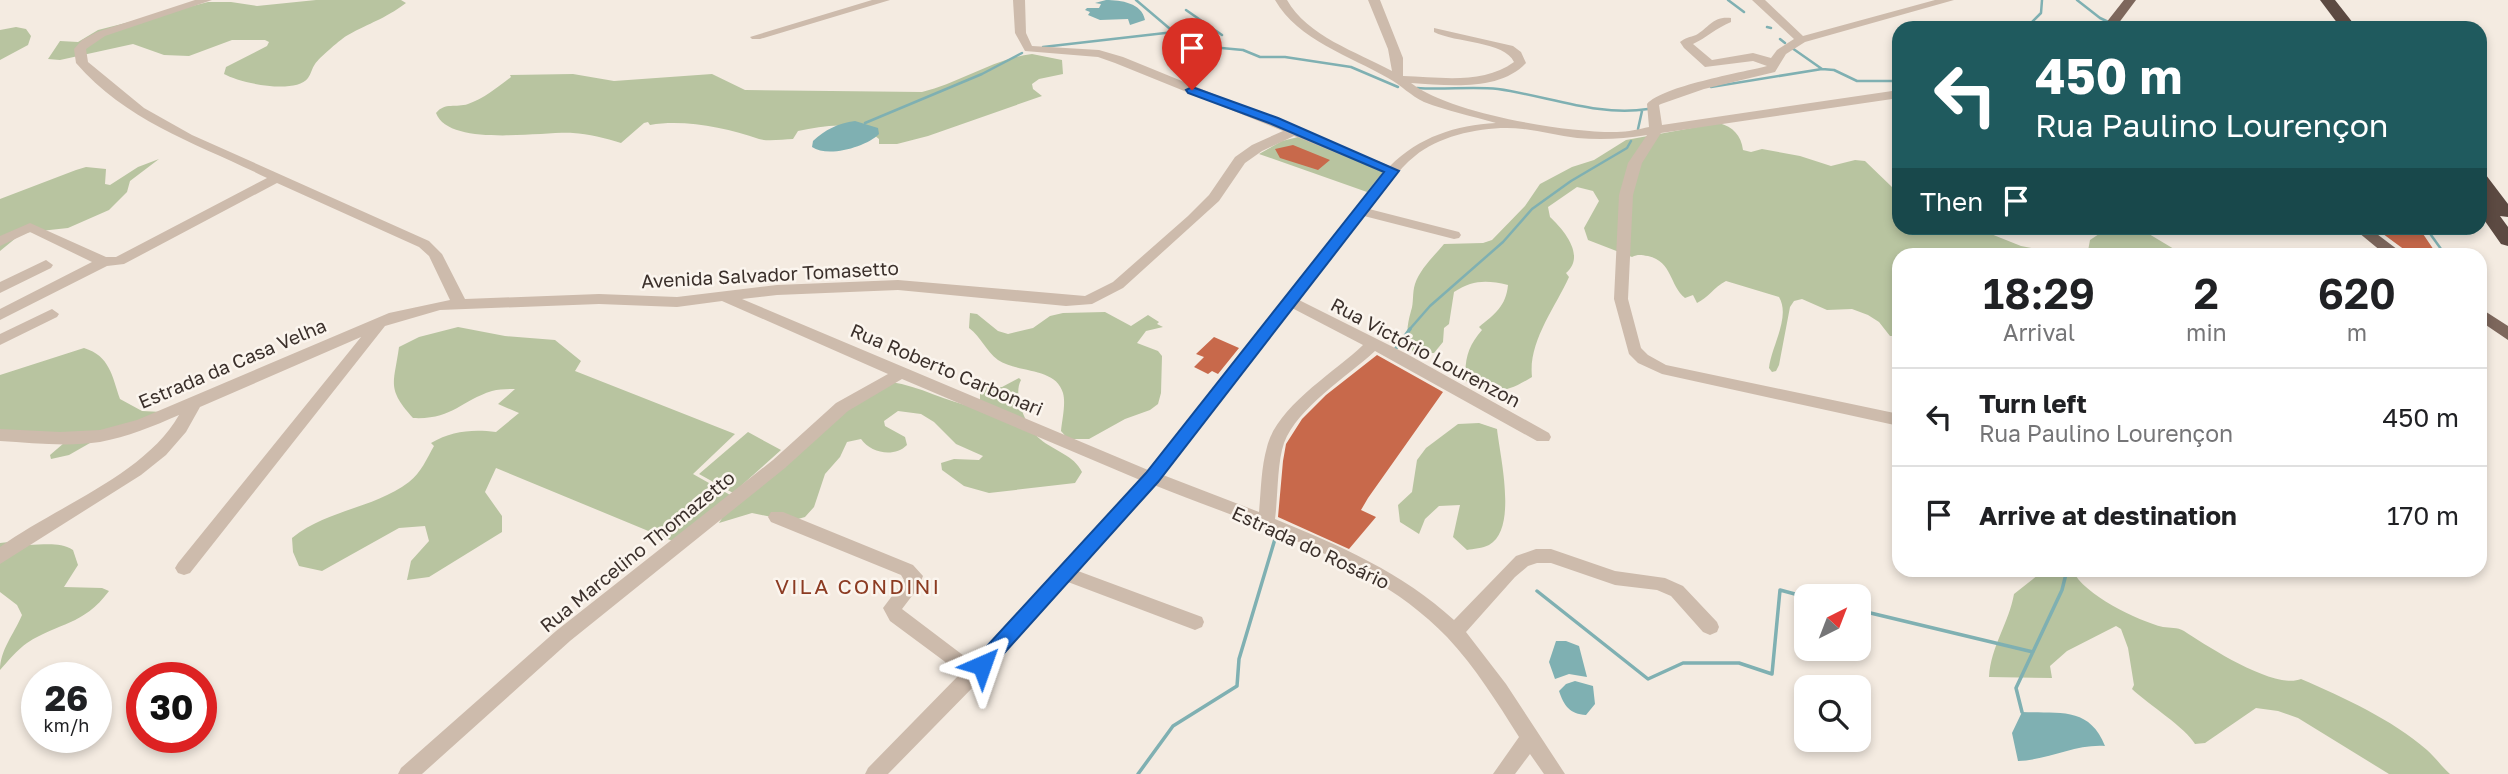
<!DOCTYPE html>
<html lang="en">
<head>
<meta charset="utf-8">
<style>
  :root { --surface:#fff; --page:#f2f2f2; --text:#202124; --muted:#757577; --line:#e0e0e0 }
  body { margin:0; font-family:"Golos Text",sans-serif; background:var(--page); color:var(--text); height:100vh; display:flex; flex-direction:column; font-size:26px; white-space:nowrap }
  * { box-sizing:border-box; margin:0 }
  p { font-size:23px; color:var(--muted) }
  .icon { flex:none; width:38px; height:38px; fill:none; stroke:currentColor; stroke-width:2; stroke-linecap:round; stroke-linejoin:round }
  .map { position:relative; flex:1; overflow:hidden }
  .panel { position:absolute; left:1892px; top:248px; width:595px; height:329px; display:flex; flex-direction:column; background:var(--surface); border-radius:21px; box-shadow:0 4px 10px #0003 }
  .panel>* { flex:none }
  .banner { position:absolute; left:1892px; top:21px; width:595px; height:214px; border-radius:21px; box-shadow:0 4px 10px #0003; background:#1f5a5e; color:#fff; overflow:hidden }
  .needle { width:46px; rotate:42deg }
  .controls { position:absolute; left:1794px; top:584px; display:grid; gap:14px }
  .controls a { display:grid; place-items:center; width:77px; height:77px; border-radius:14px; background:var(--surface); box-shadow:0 4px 10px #0003; font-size:35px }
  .speed { position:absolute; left:21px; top:662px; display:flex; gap:14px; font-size:35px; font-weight:700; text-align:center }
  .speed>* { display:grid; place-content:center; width:91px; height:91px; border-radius:50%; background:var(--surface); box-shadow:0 4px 10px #0003; line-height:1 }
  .speed small { font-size:18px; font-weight:400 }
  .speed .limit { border:10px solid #d22; background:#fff; color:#111 }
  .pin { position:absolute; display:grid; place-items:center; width:60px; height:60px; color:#fff; margin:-72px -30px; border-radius:50% 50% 50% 0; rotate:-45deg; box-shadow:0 0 7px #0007 }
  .pin .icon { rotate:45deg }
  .me { position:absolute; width:77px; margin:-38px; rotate:43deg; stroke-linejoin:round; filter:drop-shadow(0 0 5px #0008) }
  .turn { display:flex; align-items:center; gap:24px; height:147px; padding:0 28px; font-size:32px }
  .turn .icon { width:91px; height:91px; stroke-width:2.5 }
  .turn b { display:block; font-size:49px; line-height:60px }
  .then { display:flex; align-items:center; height:66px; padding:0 28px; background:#0003; gap:14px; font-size:26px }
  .eta { display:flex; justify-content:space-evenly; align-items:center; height:119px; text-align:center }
  .eta b { font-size:42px; font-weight:600; line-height:49px }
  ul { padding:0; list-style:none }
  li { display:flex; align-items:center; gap:21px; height:98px; padding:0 28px; border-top:2px solid var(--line) }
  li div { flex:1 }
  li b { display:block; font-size:26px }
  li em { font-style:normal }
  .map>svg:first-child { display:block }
  .green { fill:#b8c4a0 }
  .water { fill:#7fb0b2 }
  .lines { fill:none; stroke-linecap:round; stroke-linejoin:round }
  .stream-far1 { stroke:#7fb0b2; stroke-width:2.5 }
  .stream { stroke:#7fb0b2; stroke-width:3.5 }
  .building { fill:#c8694b }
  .minor { fill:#cdbbac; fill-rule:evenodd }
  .major { fill:#7d675c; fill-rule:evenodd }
  .highway { fill:#5c4a42; fill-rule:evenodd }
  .route { fill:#1a73e8; stroke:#114b97; stroke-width:2 }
  .labels { text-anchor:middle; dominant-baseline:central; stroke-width:5; stroke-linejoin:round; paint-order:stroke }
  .street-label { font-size:19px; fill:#3b302b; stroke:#fbf5ee }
  .neighbourhood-label { font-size:21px; letter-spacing:2px; fill:#8c3b22; stroke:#fbf5ee }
</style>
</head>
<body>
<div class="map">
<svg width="2508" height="774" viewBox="0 0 2508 774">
  <rect width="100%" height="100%" fill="#f4ebe1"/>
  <path class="green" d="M316,0H401L406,3C383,20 371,22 348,35C342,38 319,58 315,64C312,68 311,74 308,78C295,95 240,83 224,74L226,67L267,46L269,42L265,40H232L189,56L164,55L133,44L60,60L48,59L60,41L78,42L98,30L208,2H231L257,6Z
    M16,27L26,29L31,36L28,45L0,60V30Z
    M1032,54L1062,60L1063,74L1039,79L1032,84L1033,89L1042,96L928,136L897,144H879V139C855,119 826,126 798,131L793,139C783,139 769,142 759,139C726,128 685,119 650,125L648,122L644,123L621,143C606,138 588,134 573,133C544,131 449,148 436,113C445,102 456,108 468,104C483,99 498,87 511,77L510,75L573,74L614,81L712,74L745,90L922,92C960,83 993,59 1032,54Z
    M1719,123C1733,127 1741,135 1743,150L1751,152L1762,149L1800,156L1831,166L1855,160L1865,161L1892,187L1899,189V228H1937L1952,233L1991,234L2021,246L2046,251L2074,254L2088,251L2090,240L2099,234L2101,228H2139L2184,255L1899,256V336H1890L1879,322L1868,315L1852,309L1827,310L1802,299L1794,301L1790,307L1779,365L1776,371L1772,372L1769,368C1771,347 1791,317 1779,297L1726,281C1714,287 1708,298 1697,303L1693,295L1685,298C1669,285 1673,262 1648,256C1641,255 1638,254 1632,257L1588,240L1584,228L1599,201L1593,191L1577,187L1548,207L1550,217C1564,230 1586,256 1566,273L1569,277C1555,308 1528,342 1532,377C1506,393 1492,396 1466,381C1464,360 1468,346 1482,330L1479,327C1495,314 1506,306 1508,285C1486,280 1473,280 1454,292L1449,324L1444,328L1443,342L1434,353H1413C1406,336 1406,329 1411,311C1414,303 1412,293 1415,284C1420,269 1434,256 1444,244L1483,243L1492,240L1525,206L1540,184L1572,167L1594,160L1626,140Z
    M1298,137L1383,170V172L1367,192L1259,154L1282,141Z
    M159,159L130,181L127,192L109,210L68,228L22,233L0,251V199L76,170L86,167L106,169L105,184L110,185L138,167Z
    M1105,312L1131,326L1148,315L1159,322L1157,324L1163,327L1146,331L1137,343L1158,351L1162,356L1161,393L1158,404L1150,410L1125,419L1089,439H1068L1061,431C1062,420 1066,404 1063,393C1056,367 1017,373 998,360C986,351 981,337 969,328L970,313L977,314L998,331L1008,334L1033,328L1050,316L1063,313Z
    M458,327L505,336L555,340L581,361L575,371L735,434L693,474L732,496L675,542L496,468L485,492L502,516V532L429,577L407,580L411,561L429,541L425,526L399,528L322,571L299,566L293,552L292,538C328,509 373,509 409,482C421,473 427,458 434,446L431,443C452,431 472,429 496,432L519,413L498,404L515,389C508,389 499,389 492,391C460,401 452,420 413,418C386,388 394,384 399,347L419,337Z
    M84,348C110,356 112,376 120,399L142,411L162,412L97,439L69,455L51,459L50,455L64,443L0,435V375Z
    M1019,378L1021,380C1012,396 1027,428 1040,439C1054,451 1074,455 1082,472L1075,483L989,493L964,486L942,470L941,463L954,459L979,460L983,456L956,444L934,422L921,414L898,411L884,421L885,426L905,437L907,445C894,458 871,453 861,439L847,442L840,457L825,474L814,507L805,517L791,521L752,513L719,523C759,458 829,422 891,382C920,386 946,402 975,407L980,403V387H1002Z
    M1479,423L1497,429C1500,457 1518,529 1489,545C1483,548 1473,549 1467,550L1453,537L1460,505L1439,506L1425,519L1419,534L1400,522L1398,505L1412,492L1417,460L1426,448L1458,424Z
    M748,432L781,450L733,493L699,474Z
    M9,542C30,550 53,538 73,550L78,565L64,587L102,588L109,591C83,626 59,622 27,643C17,650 8,661 0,670C0,650 14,634 22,615L17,605L0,592V543Z
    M2043,571H2073C2083,594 2138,621 2163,627C2170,628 2177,627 2184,631C2207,646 2274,690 2301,679C2345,698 2391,719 2427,750C2435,757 2442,767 2450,774H2389L2298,718L2278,711L2256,708L2205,743L2195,744C2186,728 2148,704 2132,689L2134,685L2128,648L2121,629L2116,626L2067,651L2050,666L2052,678L1989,677C1991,646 2009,623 2014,594Z"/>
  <path class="water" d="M1106,0C1121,0 1142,3 1145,20L1130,25L1128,19L1100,20L1088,15L1090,12L1085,10L1087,8H1099L1101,4L1095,3Z
    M855,121L878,128L879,134C866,147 828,158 812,147L813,141C825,130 838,123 855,121Z
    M1556,641H1566L1579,646L1587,677L1569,674L1555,679L1549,662Z
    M1575,681L1593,686L1595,704L1586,715C1570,714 1564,706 1559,691L1566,684Z
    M2022,712C2059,714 2089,706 2105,746C2075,744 2049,760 2018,761L2012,733Z"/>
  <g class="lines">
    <path class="stream-far1" d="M1136,0L1189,45L1243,50L1260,57H1285L1351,67L1398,87
      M1728,0L1744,12
      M2077,0L2100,18L2121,28
      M1186,10L1222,35
      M1767,27L1771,28
      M2026,28L2041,13L2042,0
      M1780,39L1785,43
      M1043,47L1174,32
      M1792,48L1822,69
      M1711,87L1822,69L1834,70L1857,81H1899
      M1417,88C1444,90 1473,86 1498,89C1548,96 1598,117 1648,109
      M865,123L982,74L1022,53
      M1638,129L1642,111
      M2426,228L2446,256
      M1409,330L1430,306L1503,242L1532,209L1571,181L1627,148L1631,141"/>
    <path class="stream" d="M1394,351L1410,329
      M1537,591L1648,679L1683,663H1739L1772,674L1780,590L1806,597
      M1858,610L2033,652
      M2022,712L2016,688L2062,590L2067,570
      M1138,774L1173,726L1237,686L1239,659L1275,539"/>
  </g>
  <path class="building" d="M1293,145L1330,160L1318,170L1280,158L1275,149Z
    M2375,228H2419L2438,256H2413Z
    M1214,337L1239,348L1218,374L1212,371L1208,374L1194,367L1204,357L1196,354Z
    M1377,355L1443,392L1368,498L1361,510L1376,517L1349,549L1278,517L1283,461L1286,444L1302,419L1326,395Z"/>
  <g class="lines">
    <path class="minor" d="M195,0H212L105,36L86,49L88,62L144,108L192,135L429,241L442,254L465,299L599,294L677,297L777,285L898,280L1085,296L1113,282L1188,216L1209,195L1235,157L1252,145L1283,131L1115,63L1098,57L1025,51L1015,33L1013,0H1025L1026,33L1032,46L1099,50L1123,57L1390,166C1419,137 1456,125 1496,123C1472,116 1447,111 1424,102C1411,96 1401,85 1388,78C1350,56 1298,40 1275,0H1287C1307,36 1357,52 1392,71L1388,49L1368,0H1380L1403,58V76C1439,77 1483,85 1514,62C1505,41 1455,43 1434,32V28L1513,46L1521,52L1526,63C1499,92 1447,85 1411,83C1451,114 1567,133 1617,132C1628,132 1639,129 1649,127L1647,104C1663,86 1740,73 1767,66L1753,61L1705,67L1684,48L1680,42C1685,38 1690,37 1696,35C1709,28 1712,16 1731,18V22C1716,28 1706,38 1693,44L1712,60L1753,53L1771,58L1777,50L1794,39L1752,0H1765L1803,36L1935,0H1954L1805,42L1786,54L1775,72L1704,89L1661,104L1659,105L1662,125L1899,90V98L1661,133L1642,163L1633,195L1628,299L1641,348L1648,355L1666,365L1899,414V426L1662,374L1638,363L1629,354L1614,299L1619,195L1628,163L1647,135C1623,139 1601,140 1577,138C1559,136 1541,131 1523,129C1490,125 1441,134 1415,156C1397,170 1384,191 1369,209L1459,232L1461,235L1459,238L1454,239L1364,216L1299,300L1407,354L1549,433L1551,437L1549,441H1537L1375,351C1347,377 1298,407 1284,443C1277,463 1278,497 1275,519C1339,545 1403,573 1454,620L1516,556L1536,549H1551L1615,571L1665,578L1683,586L1717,622L1719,627L1717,632L1710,635L1703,632L1671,596L1657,590L1615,585L1551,563H1537L1528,566L1515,577L1466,632L1506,684L1565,774H1544L1530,754L1515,774H1493L1519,737C1497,702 1475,667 1447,637C1374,560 1251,524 1154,485L1078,571L1202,617L1204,622L1202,627L1195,630L1068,582L979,681L888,774H865L868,768L959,675L944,661L890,621L883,608L904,580L901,575L771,522L768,517L771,512H783L913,565L923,576L918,588L902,609L972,662L1140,480L902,379L848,411L785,468L570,641L422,774H398L401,768L556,631L773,460L836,403L888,374L722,301L677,307L599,304L440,310L385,326L190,573L184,575L178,573L175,568L178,563L361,337L200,407L186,432L166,455L141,475L0,564V547C55,507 145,475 179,415C154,426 127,437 100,442C68,447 33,443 0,441V429L60,432L100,430L137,420L389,313L450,300L429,256L419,247L277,183L124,264L107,266L0,320V309L92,262L30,232L0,246V236L30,223L106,257H116L267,178C199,144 128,123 76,63L74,49L82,40L97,32ZM1294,136L1384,172L1148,470L742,299L777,295L898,290L1066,306L1092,304L1123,288L1219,201L1245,163L1262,151ZM1292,308L1363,345C1334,373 1277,406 1267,447C1261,468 1261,491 1259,512L1163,475Z
      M872,0H890L760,39H752L750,37Z
      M46,260L53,265L51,268L0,293V282Z
      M52,309L59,314L57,317L0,345V334Z"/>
    <path class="major" d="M2124,0H2136L2115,28H2102Z
      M2353,228H2369L2406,256H2387Z
      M2480,308L2508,326V340L2480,321Z"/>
    <path class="highway" d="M2320,0H2335L2357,28H2341Z
      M2480,174L2486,175L2508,204V217L2500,216L2508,227V246L2501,244L2480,214V197L2485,198L2480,191Z"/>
  </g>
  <path class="route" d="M1192,87L1278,118L1399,171L1158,482L989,670L982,673L975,670L972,665L975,659L1146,473L1384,172L1269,123L1188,93L1186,90Z"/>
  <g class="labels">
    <g class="street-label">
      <text transform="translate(770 274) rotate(-3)">Avenida Salvador Tomasetto</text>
      <text transform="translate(1426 352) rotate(28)">Rua Victório Lourenzon</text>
      <text transform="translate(232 363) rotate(-23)">Estrada da Casa Velha</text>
      <text transform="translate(947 369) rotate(23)">Rua Roberto Carbonari</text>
      <text transform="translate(1311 547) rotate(25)">Estrada do Rosário</text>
      <text transform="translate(637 551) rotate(-39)">Rua Marcelino Thomazetto</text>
    </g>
    <g class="neighbourhood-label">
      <text x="858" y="586">VILA CONDINI</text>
    </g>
  </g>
</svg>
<div class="controls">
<a><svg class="needle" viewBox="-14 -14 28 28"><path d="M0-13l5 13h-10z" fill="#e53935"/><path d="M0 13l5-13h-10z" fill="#757577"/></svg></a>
<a><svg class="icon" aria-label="search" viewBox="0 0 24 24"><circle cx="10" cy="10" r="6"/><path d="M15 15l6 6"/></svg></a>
</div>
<div class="speed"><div>26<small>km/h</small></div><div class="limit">30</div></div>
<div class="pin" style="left:1192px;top:90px;background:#d93025"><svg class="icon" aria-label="arrive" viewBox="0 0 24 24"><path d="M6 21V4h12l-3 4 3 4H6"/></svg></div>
<svg class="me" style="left:982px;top:665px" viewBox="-20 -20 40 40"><path d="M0-17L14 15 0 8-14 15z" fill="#1a73e8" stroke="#fff" stroke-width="4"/></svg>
<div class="banner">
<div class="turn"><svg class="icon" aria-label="left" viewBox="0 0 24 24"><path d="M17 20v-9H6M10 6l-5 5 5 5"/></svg><div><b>450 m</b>Rua Paulino Lourençon</div></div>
<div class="then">Then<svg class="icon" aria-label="arrive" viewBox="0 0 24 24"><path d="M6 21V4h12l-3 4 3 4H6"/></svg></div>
</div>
<section class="panel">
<div class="eta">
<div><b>18:29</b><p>Arrival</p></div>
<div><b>2</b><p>min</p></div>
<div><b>620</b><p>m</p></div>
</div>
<ul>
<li><svg class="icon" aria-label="left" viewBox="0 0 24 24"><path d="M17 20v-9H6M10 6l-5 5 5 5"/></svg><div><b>Turn left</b><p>Rua Paulino Lourençon</p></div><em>450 m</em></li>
<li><svg class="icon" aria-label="arrive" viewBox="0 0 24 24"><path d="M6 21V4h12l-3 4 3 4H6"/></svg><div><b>Arrive at destination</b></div><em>170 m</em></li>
</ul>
</section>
</div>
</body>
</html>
